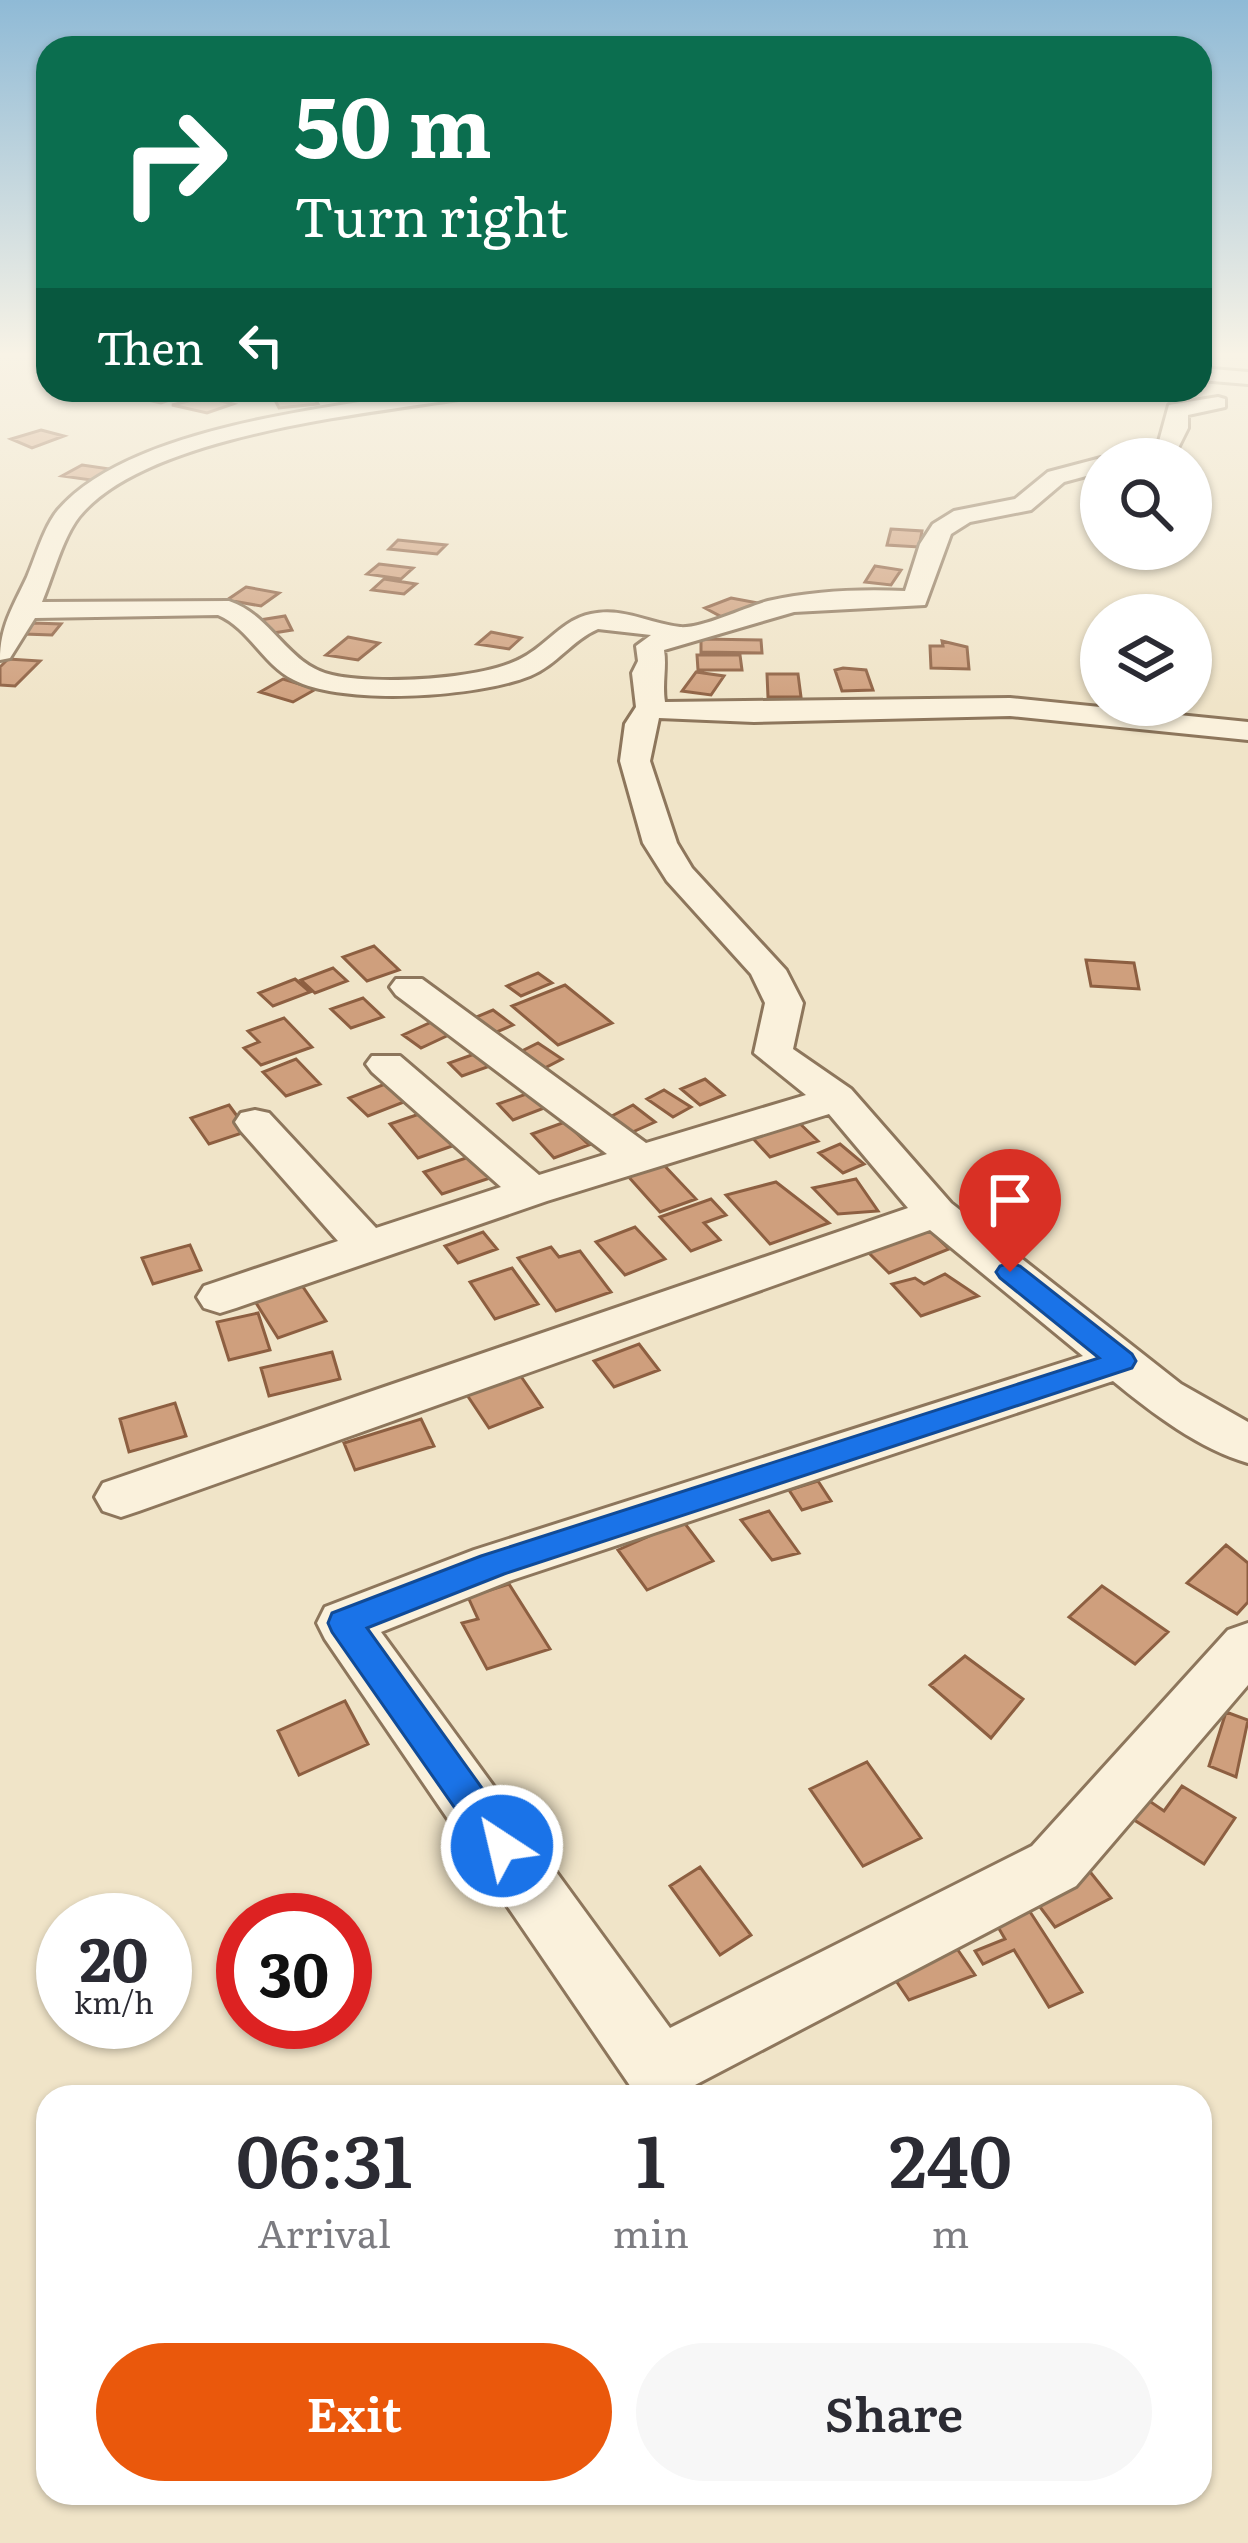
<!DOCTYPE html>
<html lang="en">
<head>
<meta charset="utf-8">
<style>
  :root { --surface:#fff; --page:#f7f7f7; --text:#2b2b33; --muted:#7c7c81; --accent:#ea580c }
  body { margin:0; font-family:Literata,serif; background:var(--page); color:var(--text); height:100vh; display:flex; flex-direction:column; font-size:45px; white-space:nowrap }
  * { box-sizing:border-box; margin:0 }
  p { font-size:39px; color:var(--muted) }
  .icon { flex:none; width:66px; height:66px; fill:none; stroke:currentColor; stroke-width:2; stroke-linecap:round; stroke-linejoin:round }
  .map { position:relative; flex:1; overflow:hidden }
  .sheet { position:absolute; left:36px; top:2085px; width:1176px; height:420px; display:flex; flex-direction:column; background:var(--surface); border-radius:36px; box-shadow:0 3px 9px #0004 }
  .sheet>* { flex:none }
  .hud { position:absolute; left:36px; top:36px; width:1176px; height:366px; border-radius:36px; box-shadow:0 3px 9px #0004; background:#0b6e4f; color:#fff; overflow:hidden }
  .fabs { position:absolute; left:1080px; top:438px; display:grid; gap:24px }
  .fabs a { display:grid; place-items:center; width:132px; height:132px; border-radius:50%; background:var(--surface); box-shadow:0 3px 9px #0004; font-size:60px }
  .speed { position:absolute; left:36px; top:1893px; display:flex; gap:24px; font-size:60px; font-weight:700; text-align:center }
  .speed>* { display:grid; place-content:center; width:156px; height:156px; border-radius:50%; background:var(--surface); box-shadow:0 3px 9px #0004; line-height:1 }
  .speed small { font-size:30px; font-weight:400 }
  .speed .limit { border:18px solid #d22; background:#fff; color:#111 }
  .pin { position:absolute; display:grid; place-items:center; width:102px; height:102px; color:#fff; margin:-123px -51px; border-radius:50% 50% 50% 0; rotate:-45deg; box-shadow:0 0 12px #0007 }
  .pin .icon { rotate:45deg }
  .me { position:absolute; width:132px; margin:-66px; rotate:325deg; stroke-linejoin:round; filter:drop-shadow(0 0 9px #0008) }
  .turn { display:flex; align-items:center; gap:42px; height:252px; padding:0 60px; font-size:54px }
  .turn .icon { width:156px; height:156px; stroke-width:2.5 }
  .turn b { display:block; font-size:84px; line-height:102px }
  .then { display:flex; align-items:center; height:114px; padding:0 60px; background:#0003; gap:24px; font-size:45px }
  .eta { display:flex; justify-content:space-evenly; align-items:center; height:204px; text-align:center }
  .eta b { font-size:72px; font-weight:600; line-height:84px }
  .primary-button { display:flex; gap:24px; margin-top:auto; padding:24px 60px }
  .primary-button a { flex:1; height:138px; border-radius:72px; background:var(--accent); color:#fff; font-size:48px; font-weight:600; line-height:138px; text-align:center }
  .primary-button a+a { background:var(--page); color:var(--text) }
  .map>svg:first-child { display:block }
  .building { fill:#cf9f7d; stroke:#8d5f41; stroke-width:3 }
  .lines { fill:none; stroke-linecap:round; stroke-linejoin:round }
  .minor-casing { stroke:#8d765c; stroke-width:6 }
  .minor { fill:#faf1dc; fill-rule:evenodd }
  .route { fill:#1a73e8; stroke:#114b97; stroke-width:3 }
</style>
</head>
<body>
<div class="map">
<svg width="1248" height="2543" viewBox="0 0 1248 2543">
  <rect width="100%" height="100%" fill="#f0e4c8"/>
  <path class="building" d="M153,390L181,396L161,403L133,397Z
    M282,391L311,392L318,404L279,408L274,398L257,399L254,393Z
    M205,397L233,404L207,413L172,405Z
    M41,430L64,436L32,448L11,439Z
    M82,465L110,469L91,480L62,476Z
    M891,529L922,531L919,547L887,545Z
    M398,540L446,545L437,554L389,549Z
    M379,564L413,568L401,579L367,574Z
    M875,566L901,570L891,585L865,582Z
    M384,579L416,584L404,594L372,590Z
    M246,587L279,593L261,606L227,600Z
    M731,598L758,603L722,617L705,608Z
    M285,616L292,630L267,634L260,620Z
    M33,623L61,624L52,635L25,634Z
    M491,632L521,638L509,649L477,644Z
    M348,637L379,643L358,660L326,655Z
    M701,639L761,640L762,653L701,652Z
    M942,641L967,647L969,669L931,668L930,646H943Z
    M697,655H740L742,670H698Z
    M8,659L40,661L15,686L0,685V667Z
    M843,668L866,670L873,690L842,691L835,670Z
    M696,672L724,676L711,695L682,691Z
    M767,674H798L801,697H768Z
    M283,679L316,689L293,702L260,692Z
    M374,946L399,970L367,981L343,957Z
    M1086,960L1134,963L1139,989L1091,986Z
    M333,968L347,981L315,993L301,980Z
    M538,973L552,983L521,996L507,986Z
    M295,979L310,992L273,1006L259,993Z
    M565,985L612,1023L558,1045L512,1006Z
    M363,998L383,1017L351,1028L331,1009Z
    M493,1010L513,1025L487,1036L467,1021Z
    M284,1018L312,1047L261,1065L244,1048L259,1042L248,1031Z
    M436,1020L453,1033L421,1048L403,1035Z
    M538,1043L562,1059L537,1072L512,1056Z
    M480,1052L493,1065L462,1076L449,1063Z
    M296,1059L320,1084L286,1096L263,1072Z
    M705,1079L724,1095L700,1105L681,1089Z
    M385,1084L404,1102L368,1116L349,1098Z
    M664,1090L691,1107L673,1117L647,1099Z
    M532,1092L547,1107L513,1120L498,1104Z
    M229,1105L248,1131L209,1144L191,1118Z
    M633,1105L655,1122L628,1134L608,1118Z
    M425,1112L455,1145L418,1158L390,1124Z
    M793,1117L818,1141L770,1157L747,1132Z
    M565,1122L589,1145L554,1158L532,1134Z
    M840,1144L864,1164L843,1173L819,1153Z
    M472,1156L490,1178L442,1194L424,1172Z
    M661,1162L696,1199L660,1212L626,1174Z
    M856,1179L878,1211L838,1214L813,1188Z
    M776,1182L829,1223L770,1244L726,1195Z
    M711,1199L726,1215L704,1223L720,1240L691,1251L660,1217Z
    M923,1224L949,1249L889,1273L863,1247Z
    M635,1227L665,1259L625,1275L596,1242Z
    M483,1232L497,1249L458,1263L445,1246Z
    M190,1245L201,1270L153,1284L142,1258Z
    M551,1247L559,1257L580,1251L611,1292L556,1311L518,1258Z
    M512,1268L538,1304L495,1319L470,1282Z
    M945,1274L978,1296L921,1316L892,1284L915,1278L924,1284Z
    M299,1281L326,1321L278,1338L253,1298Z
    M258,1313L270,1350L229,1360L217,1322Z
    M639,1344L659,1370L614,1387L594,1361Z
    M332,1352L340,1379L269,1396L261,1368Z
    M518,1372L542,1407L489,1428L465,1392Z
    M175,1403L186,1436L129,1452L120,1419Z
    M421,1419L434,1446L355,1470L344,1443Z
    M818,1481L831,1501L802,1510L789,1490Z
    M769,1511L799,1553L772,1560L741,1520Z
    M683,1521L713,1561L647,1590L618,1550Z
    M1226,1545L1248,1563V1602L1237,1614L1187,1583Z
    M509,1584L550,1649L487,1669L462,1623L478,1619L468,1597Z
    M1102,1586L1168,1632L1135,1664L1069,1617Z
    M965,1656L1023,1699L991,1738L930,1685Z
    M345,1701L368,1744L299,1775L278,1731Z
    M1226,1712L1248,1720L1236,1777L1209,1766Z
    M867,1762L921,1838L863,1866L810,1789Z
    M1182,1786L1235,1818L1204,1864L1131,1818L1145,1798L1164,1811Z
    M1083,1863L1111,1898L1055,1927L1028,1891Z
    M700,1867L751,1935L720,1955L670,1886Z
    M1023,1901L1082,1992L1049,2007L1014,1950L983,1964L975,1951L1005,1939L991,1915Z
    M949,1937L975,1975L909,2000L884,1963Z"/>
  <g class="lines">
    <defs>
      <path id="minor" d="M1200,368L1248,372V384L1200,380Z
        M440,390H488L478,396C375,413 146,433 79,517C62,539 53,576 42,602L229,601C272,615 287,665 332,675C376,685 482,680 522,658C547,645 562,620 591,614C624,607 650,624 680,627C701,629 746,607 768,601C813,591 859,589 905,591L920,544L933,524L954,511L1015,499L1048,472L1101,458V472L1064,482L1031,510L970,522L951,534L925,605L794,612L664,650C667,667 662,682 665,702L1010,698L1248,722V740L1010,716L754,722L659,718L650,761L677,843L692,868L786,970L803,1003L793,1049L851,1089L951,1203L1181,1384L1248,1422V1463C1199,1449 1152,1413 1113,1381L512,1580L381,1632L670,2028L1032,1846L1228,1630L1248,1623V1685L1076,1886L672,2097L635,2093L325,1639L317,1623L325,1607L474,1550L1083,1356L930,1230L139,1511L121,1517L103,1511L95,1497L103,1483L908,1208L829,1114L547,1201L236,1308L220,1313L204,1308L197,1297L204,1286L338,1241L241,1131L235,1122L241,1113L255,1110L269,1113L376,1228L501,1187L372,1072L366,1064L372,1056H400L539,1175L607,1154L396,995L390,987L396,979H422L646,1143L806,1095L754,1053L765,1003L751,974L667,881L643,843L620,761L625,724L636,707L632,673L638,661L636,646L651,635L598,629C572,640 557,665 530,676C478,697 345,706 294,680C263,665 250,629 218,615L35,618L10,658L0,660C0,626 13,607 27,577C36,556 44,527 58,510C130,426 335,407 440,390Z
        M1218,397L1225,399V407L1188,415V428L1175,454L1123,459L1158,445L1169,405Z"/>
    </defs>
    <use href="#minor" class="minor-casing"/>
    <use href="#minor" class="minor"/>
  </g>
  <linearGradient id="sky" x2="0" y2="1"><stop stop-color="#8fbad6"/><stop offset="0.5" stop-color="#f8f3e6"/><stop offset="1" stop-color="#f8f3e6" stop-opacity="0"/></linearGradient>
  <rect width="1248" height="709" fill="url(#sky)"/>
  <path class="route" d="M1010,1263L1020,1266L1132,1354L1136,1361L1132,1368L504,1574L367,1628L515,1834L520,1846L515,1857L502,1862L489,1857L332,1632L328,1623L332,1613L481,1556L1099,1358L1000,1278L996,1272L1000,1266Z"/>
</svg>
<div class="fabs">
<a><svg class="icon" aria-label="search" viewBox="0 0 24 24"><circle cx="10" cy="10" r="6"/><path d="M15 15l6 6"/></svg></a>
<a><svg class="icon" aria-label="layers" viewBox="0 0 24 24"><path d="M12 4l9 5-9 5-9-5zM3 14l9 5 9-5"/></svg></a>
</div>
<div class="speed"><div>20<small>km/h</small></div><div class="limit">30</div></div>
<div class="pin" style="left:1010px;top:1272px;background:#d93025"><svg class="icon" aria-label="arrive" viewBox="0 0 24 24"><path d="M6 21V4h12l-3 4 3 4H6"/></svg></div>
<svg class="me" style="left:502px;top:1846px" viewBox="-20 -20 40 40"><circle r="17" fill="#1a73e8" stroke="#fff" stroke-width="3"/><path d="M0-11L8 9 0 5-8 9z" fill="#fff"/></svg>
<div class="hud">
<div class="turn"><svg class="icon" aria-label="right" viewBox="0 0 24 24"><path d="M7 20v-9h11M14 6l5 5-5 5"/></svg><div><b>50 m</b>Turn right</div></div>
<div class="then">Then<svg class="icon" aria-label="left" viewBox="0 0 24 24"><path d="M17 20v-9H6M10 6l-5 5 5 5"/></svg></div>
</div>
<section class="sheet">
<div class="eta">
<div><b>06:31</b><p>Arrival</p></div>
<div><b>1</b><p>min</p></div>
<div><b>240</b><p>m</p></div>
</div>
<div class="primary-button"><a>Exit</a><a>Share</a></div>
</section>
</div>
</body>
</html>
